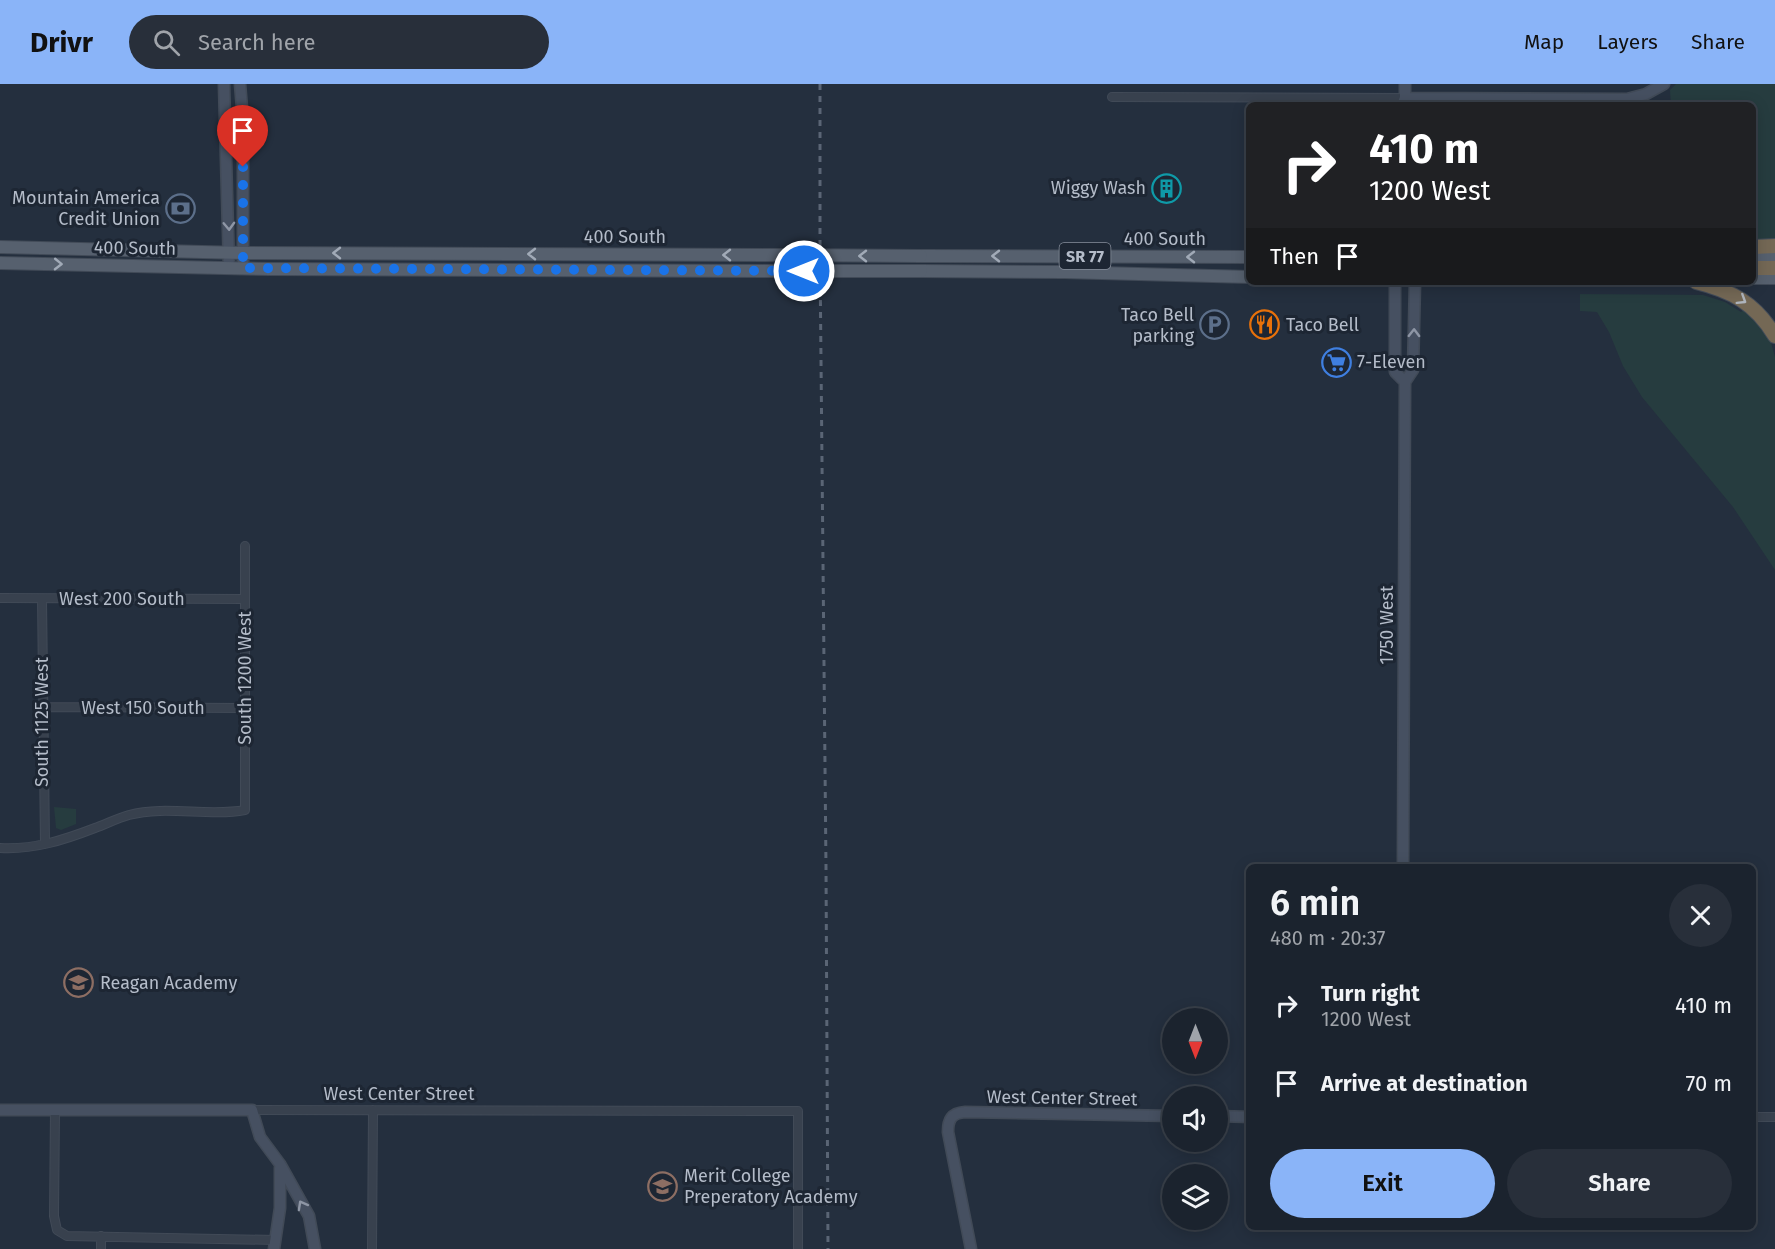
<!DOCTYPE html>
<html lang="en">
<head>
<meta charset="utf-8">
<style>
  :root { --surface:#1b232e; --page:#282f3a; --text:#f1f3f6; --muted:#a0a4aa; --line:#39404a; --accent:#8ab4f8 }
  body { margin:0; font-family:"Fira Sans",sans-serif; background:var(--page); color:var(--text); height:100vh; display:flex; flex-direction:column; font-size:22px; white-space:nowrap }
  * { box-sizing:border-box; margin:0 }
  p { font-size:20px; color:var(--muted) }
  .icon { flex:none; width:33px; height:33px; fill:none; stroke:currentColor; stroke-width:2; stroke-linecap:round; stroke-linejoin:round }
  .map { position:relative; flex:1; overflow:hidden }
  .details { position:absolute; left:1246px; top:780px; width:510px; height:366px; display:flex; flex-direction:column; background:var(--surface); border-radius:9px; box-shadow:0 3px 15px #0003,0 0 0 2px var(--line) }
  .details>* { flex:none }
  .banner { position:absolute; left:1246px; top:18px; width:510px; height:183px; border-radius:9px; box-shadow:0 3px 15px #0003,0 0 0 2px var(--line); background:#202124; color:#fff; overflow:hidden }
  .needle { width:39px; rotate:180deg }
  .fabs { position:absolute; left:1162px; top:924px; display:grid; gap:12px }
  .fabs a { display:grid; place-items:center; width:66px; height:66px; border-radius:50%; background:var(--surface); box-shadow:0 3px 15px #0003,0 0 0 2px var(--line); font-size:30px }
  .pin { position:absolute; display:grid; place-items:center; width:51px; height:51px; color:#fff; margin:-62px -26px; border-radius:50% 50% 50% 0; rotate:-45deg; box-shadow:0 0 6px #0007 }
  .pin .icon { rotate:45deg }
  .me { position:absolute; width:66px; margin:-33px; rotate:270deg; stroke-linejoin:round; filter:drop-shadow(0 0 4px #0008) }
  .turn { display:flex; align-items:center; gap:21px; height:126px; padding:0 24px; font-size:27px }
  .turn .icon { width:78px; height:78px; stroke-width:2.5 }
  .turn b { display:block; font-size:42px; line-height:51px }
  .then { display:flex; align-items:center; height:57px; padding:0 24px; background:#0003; gap:12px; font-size:22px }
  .round { display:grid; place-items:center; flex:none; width:63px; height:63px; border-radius:32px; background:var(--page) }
  .headline { display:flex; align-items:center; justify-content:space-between; height:102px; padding:0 24px }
  h1 { font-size:36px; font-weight:600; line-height:45px }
  .primary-button { display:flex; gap:12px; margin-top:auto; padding:12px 24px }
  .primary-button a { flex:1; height:69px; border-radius:36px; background:var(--accent); color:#111; font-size:24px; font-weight:600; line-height:69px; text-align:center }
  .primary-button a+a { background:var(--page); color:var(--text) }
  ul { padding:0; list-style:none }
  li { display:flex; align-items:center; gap:18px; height:78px; padding:0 24px }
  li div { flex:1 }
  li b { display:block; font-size:22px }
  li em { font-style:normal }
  header { display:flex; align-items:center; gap:36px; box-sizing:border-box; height:84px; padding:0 30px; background:var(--accent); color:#111 }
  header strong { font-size:28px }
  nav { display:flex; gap:33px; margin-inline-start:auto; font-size:21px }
  .search { width:420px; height:54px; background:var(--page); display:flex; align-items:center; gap:15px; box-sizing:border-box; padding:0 21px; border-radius:33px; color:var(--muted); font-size:22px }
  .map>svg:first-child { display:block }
  .green { fill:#263c3f }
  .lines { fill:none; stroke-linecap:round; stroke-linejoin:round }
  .street-casing { stroke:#414a57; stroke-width:10 }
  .secondary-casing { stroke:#414a57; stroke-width:13 }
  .primary-casing { stroke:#414a57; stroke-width:14 }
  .highway-casing { stroke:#434c59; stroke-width:16 }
  .street { stroke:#38414e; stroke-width:8 }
  .secondary { stroke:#465061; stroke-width:10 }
  .primary { stroke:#56606e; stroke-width:12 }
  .highway { stroke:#746855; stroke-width:14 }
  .rail { stroke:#5a6575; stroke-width:3; stroke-dasharray:6 6; stroke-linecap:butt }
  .primary-bridge-casing { stroke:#414a57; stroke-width:14; stroke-linecap:butt }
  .primary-bridge { stroke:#56606e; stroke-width:12 }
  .oneway { stroke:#8e96a5 }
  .oneway2 { stroke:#a1aab7 }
  .oneway3 { stroke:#aeb4bd }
  .route { stroke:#1a73e8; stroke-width:10; stroke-dasharray:0 18 }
  .labels { text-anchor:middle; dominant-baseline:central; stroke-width:6; stroke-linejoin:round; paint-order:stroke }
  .shield { fill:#1d2633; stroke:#878f9c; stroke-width:1.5 }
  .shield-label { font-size:16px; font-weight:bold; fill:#b4bcc9 }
  .poi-label { font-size:18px; fill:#b4bcc9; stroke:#1d2633; text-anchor:start }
  .street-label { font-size:18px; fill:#b4bcc9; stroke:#1d2633 }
</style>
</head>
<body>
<header>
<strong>Drivr</strong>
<div class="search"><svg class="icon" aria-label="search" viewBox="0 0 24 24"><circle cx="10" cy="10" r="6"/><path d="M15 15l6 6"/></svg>Search here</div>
<nav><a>Map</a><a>Layers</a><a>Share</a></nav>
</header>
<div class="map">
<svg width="1775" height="1165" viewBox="0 0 1775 1165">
  <rect width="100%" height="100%" fill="#242f3e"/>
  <path class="green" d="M1676,0H1775V155L1754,157V21H1671L1670,6Z
    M1580,210L1703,211L1725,218L1741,228L1744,225L1770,255L1775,273V486L1733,423L1642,313L1623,282L1609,248L1597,228L1580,227Z
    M54,723L76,725V740L61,746L56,744Z"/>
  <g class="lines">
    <defs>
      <path id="street" d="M1112,13L1405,14
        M0,514L245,515
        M42,515L45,760
        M42,623L244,624
        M0,764C33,766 64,756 95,744C106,740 118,734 129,731C166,721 208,733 245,726V462
        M55,1026L54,1132L57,1146L67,1152L275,1156
        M252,1026L798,1027V1165
        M1754,1033H1775
        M101,1165V1152
        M372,1165L373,1026"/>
      <path id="secondary" d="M224,0L229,184
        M240,0L243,36V184
        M1405,14L1627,15L1646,10L1664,0
        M1402,21L1405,14V0
        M1395,198V288L1405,298
        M1403,783L1405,298L1413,286L1415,198
        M0,1026H252L260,1053L280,1080L309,1132L315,1165
        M1218,1032L1250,1033
        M274,1165L280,1124V1084
        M971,1165L948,1048C948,1036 951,1029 965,1028L1173,1032"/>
      <path id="primary" d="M0,163L243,169L786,171
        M1754,171H1775
        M921,172L1250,173
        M0,179L269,185L788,187
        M921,187L1064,188L1250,193
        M1754,194H1775"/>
      <path id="highway" d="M1754,163L1775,162
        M1754,184H1775
        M1696,198C1732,207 1755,219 1775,252"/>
    </defs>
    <use href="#street" class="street-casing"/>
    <use href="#secondary" class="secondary-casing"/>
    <use href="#primary" class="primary-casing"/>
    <use href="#highway" class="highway-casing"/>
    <use href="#street" class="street"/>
    <use href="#secondary" class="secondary"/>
    <use href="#primary" class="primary"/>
    <use href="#highway" class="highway"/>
    <path class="rail" d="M820,0V174L826,783L828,1165"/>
    <defs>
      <path id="primary-bridge" d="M786,171L921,172
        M788,187H921"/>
    </defs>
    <use href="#primary-bridge" class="primary-bridge-casing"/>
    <use href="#primary-bridge" class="primary-bridge"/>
  </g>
  <defs><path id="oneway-chevron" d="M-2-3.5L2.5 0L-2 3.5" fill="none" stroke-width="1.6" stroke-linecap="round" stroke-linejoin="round" transform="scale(1.5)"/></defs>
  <g class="oneway">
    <use href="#oneway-chevron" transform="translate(229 142) rotate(88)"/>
    <use href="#oneway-chevron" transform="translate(1414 249) rotate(-89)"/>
    <use href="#oneway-chevron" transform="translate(302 1121) rotate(-119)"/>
  </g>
  <g class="oneway2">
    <use href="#oneway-chevron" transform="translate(337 169) rotate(-180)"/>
    <use href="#oneway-chevron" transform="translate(532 170) rotate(-180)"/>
    <use href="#oneway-chevron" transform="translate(727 171) rotate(-180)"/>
    <use href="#oneway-chevron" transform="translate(863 172) rotate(-180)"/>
    <use href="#oneway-chevron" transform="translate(996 172) rotate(-180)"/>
    <use href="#oneway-chevron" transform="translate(1191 173) rotate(-180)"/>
    <use href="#oneway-chevron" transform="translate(58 180) rotate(1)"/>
  </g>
  <use class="oneway3" href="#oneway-chevron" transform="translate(1742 216) rotate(32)"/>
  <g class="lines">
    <path class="route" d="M243,83V184L804,187"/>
  </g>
  <defs>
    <symbol id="building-ring" viewBox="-11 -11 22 22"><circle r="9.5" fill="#1d2633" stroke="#0f9aa8" stroke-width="1.5"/><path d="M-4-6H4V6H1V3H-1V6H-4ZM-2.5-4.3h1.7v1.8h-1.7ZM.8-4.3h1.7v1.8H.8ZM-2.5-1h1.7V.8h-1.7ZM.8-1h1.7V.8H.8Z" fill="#0f9aa8"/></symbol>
    <symbol id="bank-ring" viewBox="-11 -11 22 22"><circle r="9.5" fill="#1d2633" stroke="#5c6f8a" stroke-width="1.5"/><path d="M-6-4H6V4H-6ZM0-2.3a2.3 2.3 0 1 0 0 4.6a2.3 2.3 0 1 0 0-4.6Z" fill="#5c6f8a"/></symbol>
    <symbol id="parking-ring" viewBox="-11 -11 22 22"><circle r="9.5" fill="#1d2633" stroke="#5c6f8a" stroke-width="1.5"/><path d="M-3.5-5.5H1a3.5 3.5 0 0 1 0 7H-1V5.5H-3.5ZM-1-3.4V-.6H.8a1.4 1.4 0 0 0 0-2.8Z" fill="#5c6f8a"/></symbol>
    <symbol id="restaurant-ring" viewBox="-11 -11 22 22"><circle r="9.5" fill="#1d2633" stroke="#e8710a" stroke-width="1.5"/><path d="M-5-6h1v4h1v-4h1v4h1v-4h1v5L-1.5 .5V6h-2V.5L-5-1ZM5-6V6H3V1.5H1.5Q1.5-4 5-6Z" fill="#e8710a"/></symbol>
    <symbol id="supermarket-ring" viewBox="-11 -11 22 22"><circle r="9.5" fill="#1d2633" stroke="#3f7fe0" stroke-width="1.5"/><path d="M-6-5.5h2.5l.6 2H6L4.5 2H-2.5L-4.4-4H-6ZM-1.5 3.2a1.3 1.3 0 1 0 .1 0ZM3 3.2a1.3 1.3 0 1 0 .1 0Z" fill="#3f7fe0"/></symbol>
    <symbol id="school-ring" viewBox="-11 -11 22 22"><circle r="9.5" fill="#1d2633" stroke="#8d6e63" stroke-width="1.5"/><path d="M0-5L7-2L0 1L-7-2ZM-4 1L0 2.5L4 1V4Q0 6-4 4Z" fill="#8d6e63"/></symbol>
  </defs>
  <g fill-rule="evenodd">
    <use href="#building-ring" x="1150" y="88" width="33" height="33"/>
    <use href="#bank-ring" x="164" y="108" width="33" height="33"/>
    <use href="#parking-ring" x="1198" y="224" width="33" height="33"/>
    <use href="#restaurant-ring" x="1248" y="224" width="33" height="33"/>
    <use href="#supermarket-ring" x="1320" y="262" width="33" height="33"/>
    <use href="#school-ring" x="62" y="882" width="33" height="33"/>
    <use href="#school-ring" x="646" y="1086" width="33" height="33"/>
  </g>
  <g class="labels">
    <rect class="shield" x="1059.5" y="159" width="51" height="26" rx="4.5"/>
    <g class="shield-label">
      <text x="1085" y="172">SR 77</text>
    </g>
    <g class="poi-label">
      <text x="1146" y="104" text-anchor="end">Wiggy Wash</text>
      <text x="160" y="114" text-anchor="end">Mountain America<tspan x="160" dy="21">Credit Union</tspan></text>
      <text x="1194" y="231" text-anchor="end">Taco Bell<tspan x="1194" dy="21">parking</tspan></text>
      <text x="1286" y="241">Taco Bell</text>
      <text x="1357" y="278">7-Eleven</text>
      <text x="100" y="899">Reagan Academy</text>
      <text x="684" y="1092">Merit College<tspan x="684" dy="21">Preperatory Academy</tspan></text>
    </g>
    <g class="street-label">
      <text x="625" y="153">400 South</text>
      <text x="1165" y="155">400 South</text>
      <text transform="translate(135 164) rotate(1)">400 South</text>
      <text x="122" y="515">West 200 South</text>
      <text transform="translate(1387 541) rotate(-90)">1750 West</text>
      <text transform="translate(245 594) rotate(-90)">South 1200 West</text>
      <text x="143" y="624">West 150 South</text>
      <text transform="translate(42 638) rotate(-90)">South 1125 West</text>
      <text x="399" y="1010">West Center Street</text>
      <text transform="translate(1062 1014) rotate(1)">West Center Street</text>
    </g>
  </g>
</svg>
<div class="fabs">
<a><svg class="needle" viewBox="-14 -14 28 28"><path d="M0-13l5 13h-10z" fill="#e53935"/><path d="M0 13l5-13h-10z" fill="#a0a4aa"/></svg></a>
<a><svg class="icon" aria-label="sound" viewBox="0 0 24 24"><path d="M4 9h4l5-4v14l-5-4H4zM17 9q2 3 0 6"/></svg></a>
<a><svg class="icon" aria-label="layers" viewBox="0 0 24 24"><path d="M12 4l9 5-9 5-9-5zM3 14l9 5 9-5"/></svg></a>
</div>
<div class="pin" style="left:243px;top:83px;background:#d93025"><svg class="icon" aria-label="arrive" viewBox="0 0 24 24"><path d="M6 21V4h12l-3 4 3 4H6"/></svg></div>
<svg class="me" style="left:804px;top:187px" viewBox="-20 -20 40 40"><circle r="17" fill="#1a73e8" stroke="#fff" stroke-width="3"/><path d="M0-11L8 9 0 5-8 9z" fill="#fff"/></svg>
<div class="banner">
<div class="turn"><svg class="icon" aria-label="right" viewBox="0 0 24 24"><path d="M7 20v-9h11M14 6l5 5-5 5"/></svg><div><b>410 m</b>1200 West</div></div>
<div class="then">Then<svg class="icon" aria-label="arrive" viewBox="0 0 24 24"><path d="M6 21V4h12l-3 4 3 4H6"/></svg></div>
</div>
<section class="details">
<div class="headline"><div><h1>6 min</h1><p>480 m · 20:37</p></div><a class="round"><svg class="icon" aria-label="close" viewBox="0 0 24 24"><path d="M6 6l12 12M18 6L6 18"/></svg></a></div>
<ul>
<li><svg class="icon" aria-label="right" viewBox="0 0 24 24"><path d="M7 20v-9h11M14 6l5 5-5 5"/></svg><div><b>Turn right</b><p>1200 West</p></div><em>410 m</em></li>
<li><svg class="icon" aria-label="arrive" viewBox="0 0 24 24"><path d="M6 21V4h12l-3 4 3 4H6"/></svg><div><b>Arrive at destination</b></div><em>70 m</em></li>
</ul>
<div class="primary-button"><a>Exit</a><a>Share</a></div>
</section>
</div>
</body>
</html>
